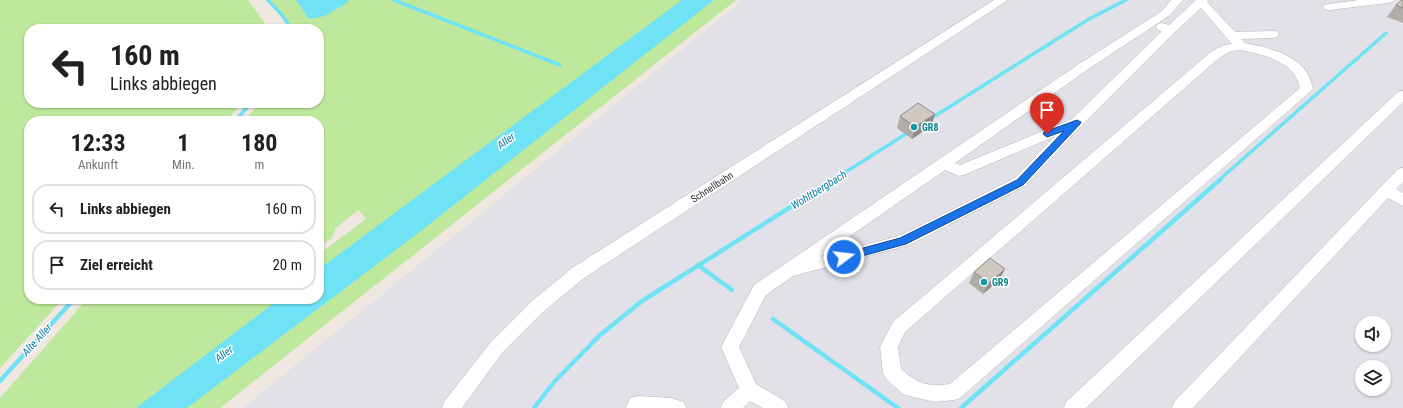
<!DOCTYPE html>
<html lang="de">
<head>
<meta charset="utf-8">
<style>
  :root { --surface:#fff; --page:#f6f6f6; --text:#202124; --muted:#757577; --line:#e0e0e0 }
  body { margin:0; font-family:"Roboto Condensed",sans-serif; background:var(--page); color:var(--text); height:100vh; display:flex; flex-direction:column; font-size:15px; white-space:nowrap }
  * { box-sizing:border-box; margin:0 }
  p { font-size:13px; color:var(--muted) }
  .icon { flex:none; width:22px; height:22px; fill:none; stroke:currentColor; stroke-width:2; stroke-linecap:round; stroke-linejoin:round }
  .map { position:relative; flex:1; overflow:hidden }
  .details { position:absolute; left:24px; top:116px; width:300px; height:188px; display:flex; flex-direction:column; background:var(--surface); border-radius:16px; box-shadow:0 1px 3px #0004 }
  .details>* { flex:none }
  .banner { position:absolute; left:24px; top:24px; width:300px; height:84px; border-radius:16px; box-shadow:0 1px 3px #0004; background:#fff; color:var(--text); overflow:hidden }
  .buttons { position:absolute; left:1355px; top:316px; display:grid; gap:8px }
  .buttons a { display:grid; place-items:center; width:36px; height:36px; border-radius:50%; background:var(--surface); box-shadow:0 1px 3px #0004; font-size:20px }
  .pin { position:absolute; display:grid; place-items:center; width:34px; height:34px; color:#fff; margin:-41px -17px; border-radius:50% 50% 50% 0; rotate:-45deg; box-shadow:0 0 4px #0007 }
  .pin .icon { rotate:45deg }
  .me { position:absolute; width:44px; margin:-22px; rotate:75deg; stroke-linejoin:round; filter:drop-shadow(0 0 3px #0008) }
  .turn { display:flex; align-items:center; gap:14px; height:84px; padding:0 20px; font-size:18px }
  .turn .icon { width:52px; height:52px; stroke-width:2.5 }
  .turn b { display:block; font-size:28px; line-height:34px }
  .eta { display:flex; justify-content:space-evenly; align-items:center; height:68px; text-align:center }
  .eta b { font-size:24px; font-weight:700; line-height:28px }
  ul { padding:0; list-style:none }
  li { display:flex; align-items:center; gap:12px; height:50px; margin:0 8px 6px; padding:0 12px; border:2px solid var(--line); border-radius:16px }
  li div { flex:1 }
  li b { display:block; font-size:15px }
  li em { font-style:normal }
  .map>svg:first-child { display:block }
  .industrial { fill:#e2e1e8; fill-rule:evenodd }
  .green { fill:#bee89b }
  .water { fill:#70e2f5 }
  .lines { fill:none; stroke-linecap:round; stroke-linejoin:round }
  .stream-far1 { stroke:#70e2f5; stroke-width:3.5 }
  .stream { stroke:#70e2f5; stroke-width:4.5 }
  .minor-casing { stroke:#b4b8c2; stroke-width:1 }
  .minor { fill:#fff; fill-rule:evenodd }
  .wall { fill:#b2aca6 }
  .shaded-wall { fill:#918c87 }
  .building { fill:#cfc8c1; stroke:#918c87 }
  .route { fill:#1a73e8; stroke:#114b97 }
  .culture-dot { fill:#0f9aa8; stroke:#fff; stroke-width:1.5 }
  .labels { text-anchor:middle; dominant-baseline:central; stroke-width:3; stroke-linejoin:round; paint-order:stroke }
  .culture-label { font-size:10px; font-weight:bold; fill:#0d838f; stroke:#fff; text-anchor:start }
  .street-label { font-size:10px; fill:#2e2e2e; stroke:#fff }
  .water-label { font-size:11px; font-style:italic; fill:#077fa1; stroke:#fff }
</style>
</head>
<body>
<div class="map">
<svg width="1403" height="408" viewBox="0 0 1403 408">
  <rect width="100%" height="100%" fill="#f0e7e0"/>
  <path class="industrial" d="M743,0H1403V408H243ZM1362,323H1384V345H1362ZM1362,367H1384V389H1362Z"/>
  <path class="green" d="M0,0H248L269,29H29V103H242L226,121H29V299H63L0,368Z
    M270,0H736L220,408H0V398L87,299H319V254L366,219L358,210L335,229L332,238L319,247V121H244L260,103H319V29H290Z"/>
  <path class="water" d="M296,0H346L350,1L325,16L309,19Z
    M682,0H714L417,234L187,408H136L279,299H319V269Z"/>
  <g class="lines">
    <path class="stream-far1" d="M268,0L283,16L291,29
      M394,0L560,65
      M930,119L1089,19L1126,0
      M235,121L251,103
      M833,180L909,132
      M1219,180L1386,33"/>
    <path class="stream" d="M698,265L732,290
      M773,319L898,408
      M0,381L74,299
      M534,408L554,382L600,335L642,301L835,179
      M961,408L1221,179"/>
    <defs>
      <path id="minor" d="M994,0H1008L584,278L543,312L502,353L462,408H442L444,402L490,343L531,302L572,268Z
        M1171,0H1183L1170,15L1087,70L955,163L960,165L1072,119L1162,31L1158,30L1156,27L1158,24L1162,23L1169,25L1196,0H1208L1207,2L1235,32L1277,31L1279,34L1277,37L1273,38L1241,39L1245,43C1274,49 1307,56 1313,89L960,398L954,400L935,402L909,396L903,394L886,379L883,373L880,347L893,322L1211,52L1224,45L1232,44L1201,8L1175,32L1082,125L1025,186L909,245L793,276L766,295L739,347L756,384L786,402L788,408H763L750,401L743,408H721L723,402L739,388L721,347L754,285L1079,64L1162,11ZM1241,50C1264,55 1295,61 1300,88L950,384C927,387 918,384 901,369L898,347L905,332L1219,58L1231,51ZM1055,136L1015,178L899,236L820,257L945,170L959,176L964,175Z
        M1359,0H1394L1392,2L1388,3L1329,10L1325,9L1323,7L1325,5L1329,4Z
        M1403,91V102L1086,408H1064L1066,402L1398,92Z
        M1403,168V182L1396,189L1403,193V206L1388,198L1193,408H1172L1174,402L1398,169Z
        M637,396L671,398L684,402L686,408H626L630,398Z"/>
    </defs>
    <use href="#minor" class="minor-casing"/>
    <use href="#minor" class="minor"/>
  </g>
  <path class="wall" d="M1403,0V23L1387,17L1396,5Z
    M935,114L931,126L912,139L897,128L900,116Z
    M1005,269L999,280L983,294L969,283L974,272Z"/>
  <path class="shaded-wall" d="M935,114L931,126L912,139L915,127Z
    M1005,269L999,280L983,294L989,283Z"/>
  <path class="building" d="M1402,0H1403V8L1396,5Z
    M918,103L935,114L915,127L900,116Z
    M990,258L1005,269L989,283L974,272Z"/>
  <path class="route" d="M1077,120L1081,122L1080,124L1023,185L906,244L844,261L841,260L839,257L841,254L900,238L1017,180L1064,131L1047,137L1043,134L1044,132Z"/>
  <g class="culture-dot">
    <circle cx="914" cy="127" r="4"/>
    <circle cx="984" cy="282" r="4"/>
  </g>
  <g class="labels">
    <g class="culture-label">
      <text x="922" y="127">GR8</text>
      <text x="992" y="282">GR9</text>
    </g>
    <g class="street-label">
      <text transform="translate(712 187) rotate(-33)">Schnellbahn</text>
    </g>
    <g class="water-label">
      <text transform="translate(506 141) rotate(-37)">Aller</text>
      <text transform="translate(819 190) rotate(-32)">Wohltbergbach</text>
      <text transform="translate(37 340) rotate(-48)">Alte Aller</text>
      <text transform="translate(224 354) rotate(-37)">Aller</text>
    </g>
  </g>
</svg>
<div class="buttons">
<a><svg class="icon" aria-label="sound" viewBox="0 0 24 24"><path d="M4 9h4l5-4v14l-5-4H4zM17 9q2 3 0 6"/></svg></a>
<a><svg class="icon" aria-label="layers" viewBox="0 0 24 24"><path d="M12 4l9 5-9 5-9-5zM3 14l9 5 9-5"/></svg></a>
</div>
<div class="pin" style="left:1047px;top:134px;background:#d93025"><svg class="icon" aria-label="arrive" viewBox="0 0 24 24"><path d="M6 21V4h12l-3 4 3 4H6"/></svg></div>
<svg class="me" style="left:844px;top:257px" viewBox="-20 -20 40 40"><circle r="17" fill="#1a73e8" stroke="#fff" stroke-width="3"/><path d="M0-11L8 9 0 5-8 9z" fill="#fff"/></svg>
<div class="banner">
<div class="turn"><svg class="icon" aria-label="left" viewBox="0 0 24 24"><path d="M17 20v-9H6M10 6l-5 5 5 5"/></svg><div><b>160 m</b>Links abbiegen</div></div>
</div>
<section class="details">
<div class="eta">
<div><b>12:33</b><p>Ankunft</p></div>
<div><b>1</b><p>Min.</p></div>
<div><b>180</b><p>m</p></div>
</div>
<ul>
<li><svg class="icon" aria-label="left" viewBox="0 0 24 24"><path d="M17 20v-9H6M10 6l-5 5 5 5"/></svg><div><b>Links abbiegen</b></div><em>160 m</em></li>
<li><svg class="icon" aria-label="arrive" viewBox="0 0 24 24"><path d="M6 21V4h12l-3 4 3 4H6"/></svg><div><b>Ziel erreicht</b></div><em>20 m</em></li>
</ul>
</section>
</div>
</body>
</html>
